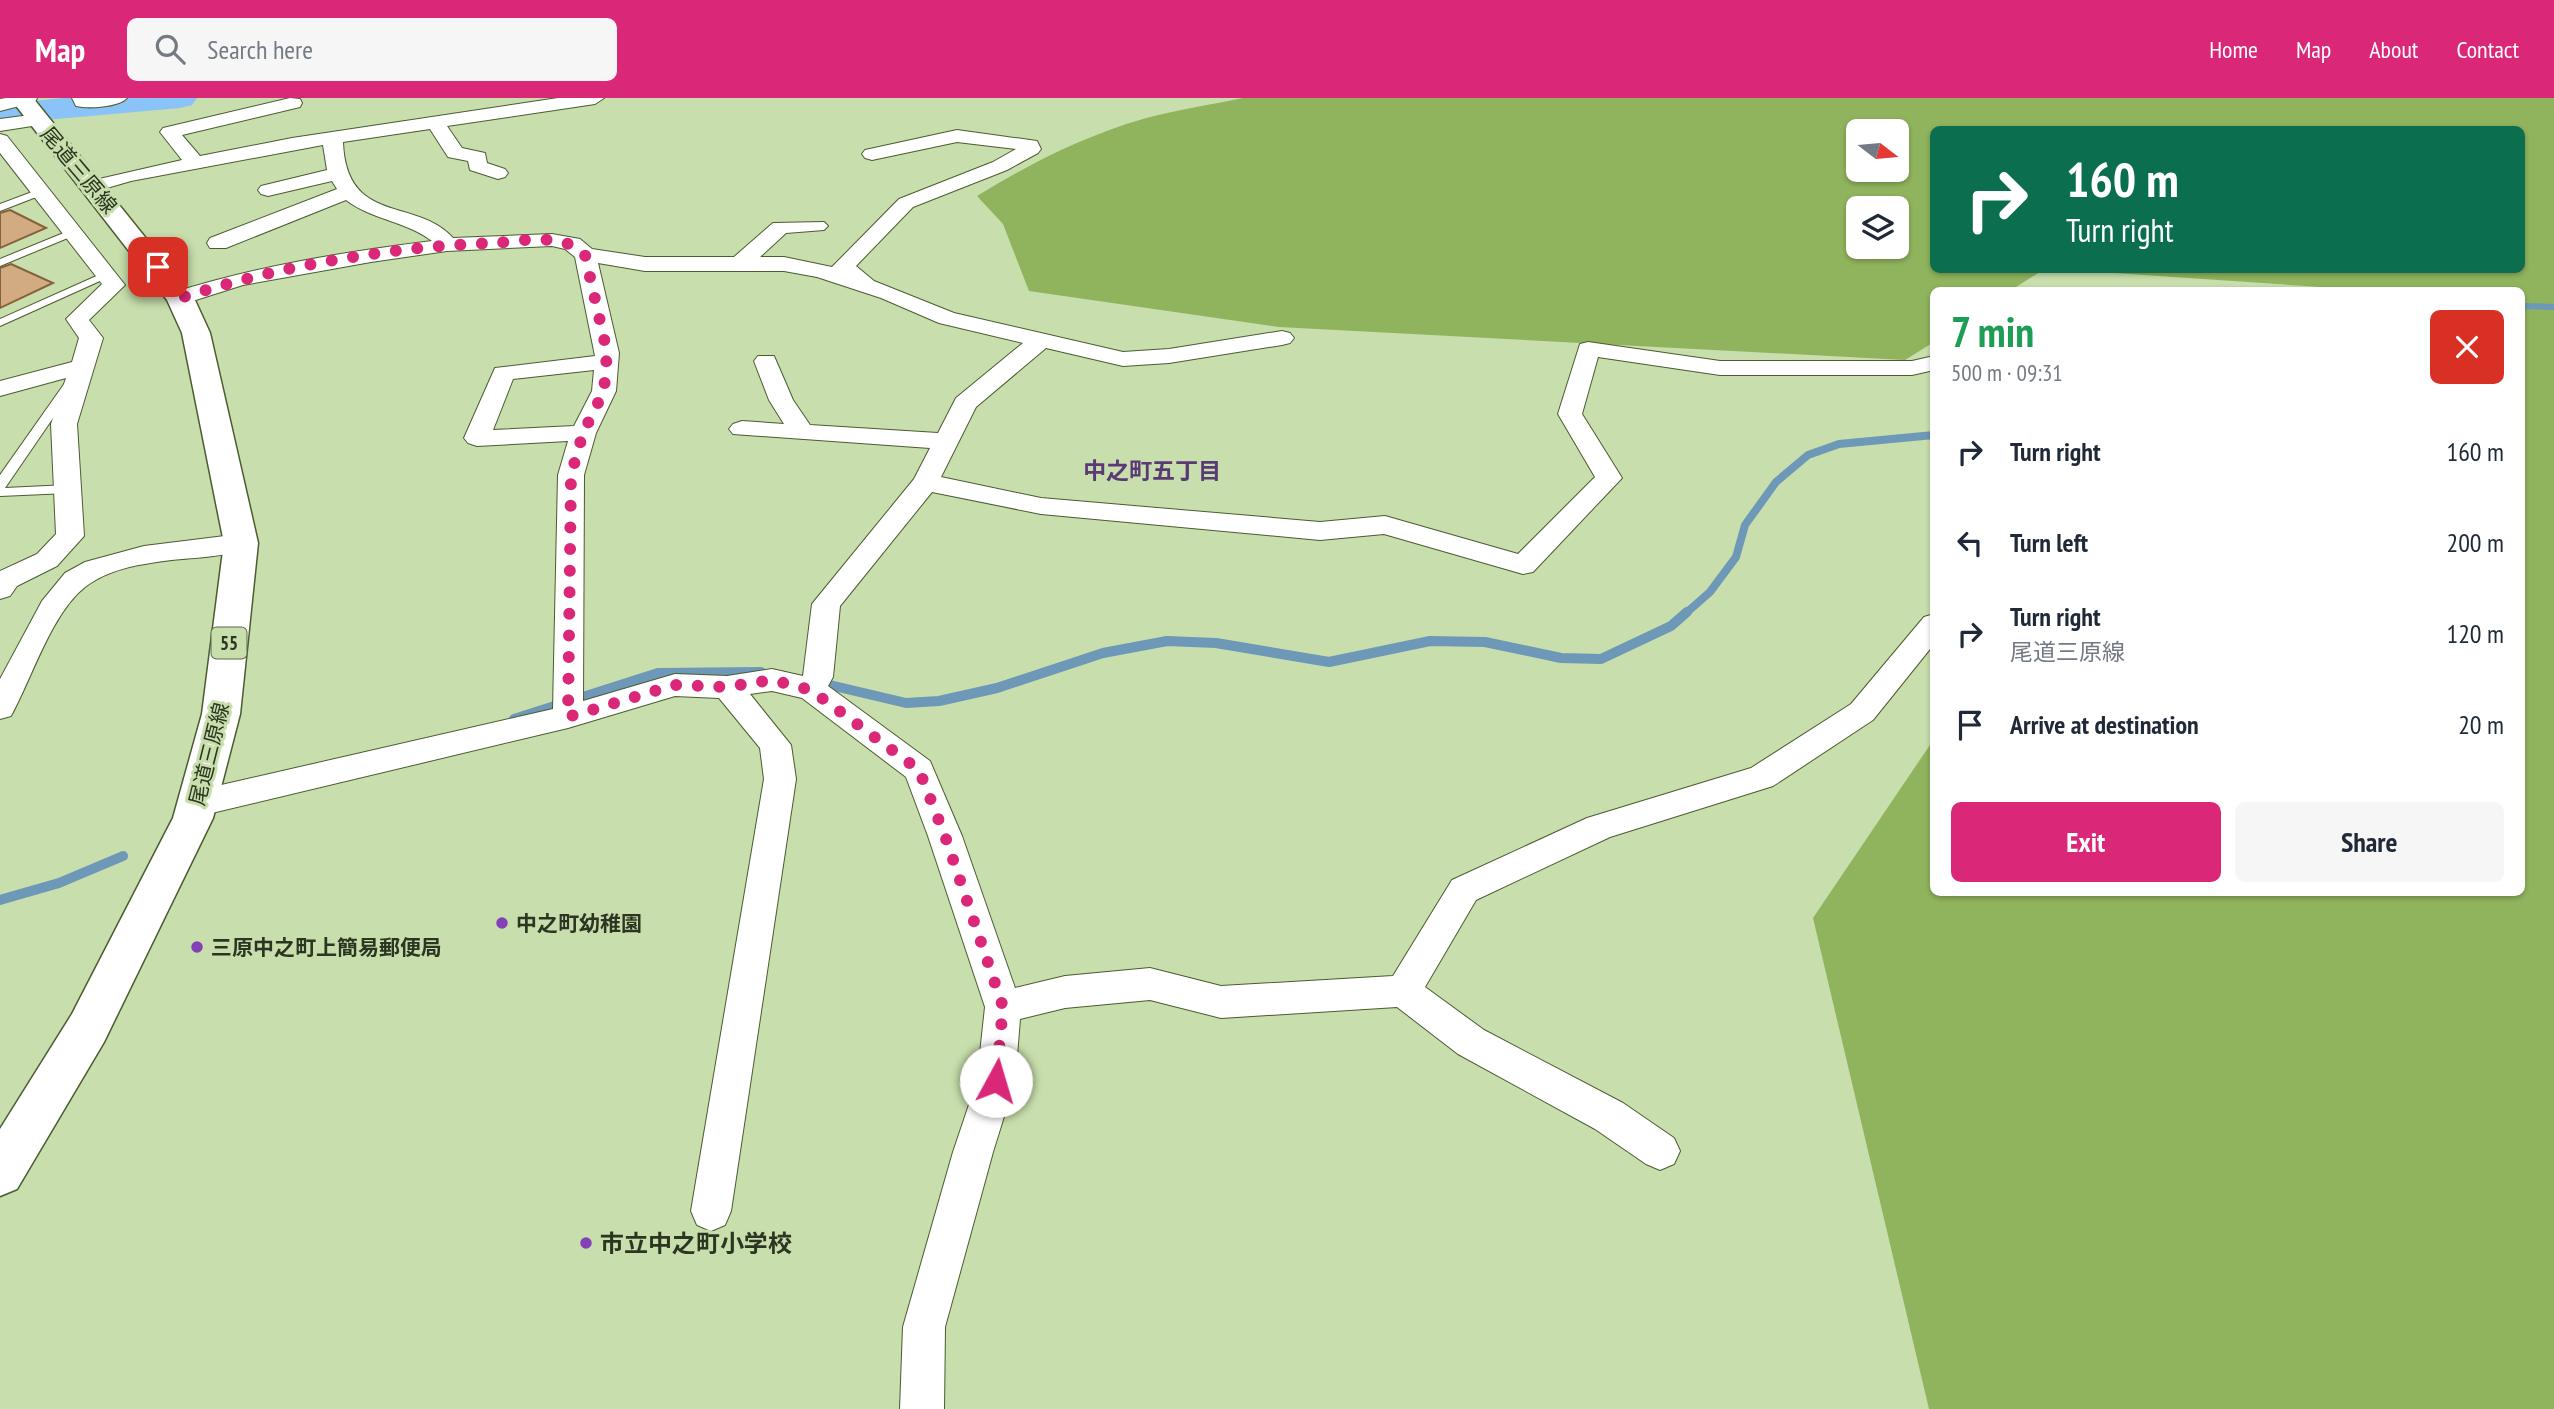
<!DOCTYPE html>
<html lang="en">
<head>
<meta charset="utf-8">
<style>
  :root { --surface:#fff; --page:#f6f6f7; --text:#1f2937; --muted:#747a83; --accent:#db2777 }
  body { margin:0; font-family:"PT Sans Narrow","Noto Sans JP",sans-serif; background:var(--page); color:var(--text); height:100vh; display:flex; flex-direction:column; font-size:26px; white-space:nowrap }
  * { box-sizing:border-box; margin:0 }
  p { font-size:23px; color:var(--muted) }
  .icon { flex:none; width:38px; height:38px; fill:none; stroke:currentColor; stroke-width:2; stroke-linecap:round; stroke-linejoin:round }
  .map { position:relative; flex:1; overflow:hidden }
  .panel { position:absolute; left:1930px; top:189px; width:595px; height:609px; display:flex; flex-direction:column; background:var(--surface); border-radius:10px; box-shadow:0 2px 5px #0004 }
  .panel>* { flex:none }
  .guide { position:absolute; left:1930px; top:28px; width:595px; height:147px; border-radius:10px; box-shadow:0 2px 5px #0004; background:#0b6e4f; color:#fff; overflow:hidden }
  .needle { width:46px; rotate:106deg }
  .controls { position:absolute; left:1846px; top:21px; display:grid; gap:14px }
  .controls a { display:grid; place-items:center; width:63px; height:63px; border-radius:10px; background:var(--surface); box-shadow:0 2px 5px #0004; font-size:35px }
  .pin { position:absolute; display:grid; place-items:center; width:60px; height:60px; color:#fff; margin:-30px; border-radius:14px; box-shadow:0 4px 10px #0006 }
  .me { position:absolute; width:77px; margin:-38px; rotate:6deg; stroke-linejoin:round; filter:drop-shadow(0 0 5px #0008) }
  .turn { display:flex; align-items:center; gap:24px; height:147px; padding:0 21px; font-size:32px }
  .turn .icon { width:91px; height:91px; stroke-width:2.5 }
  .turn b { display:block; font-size:49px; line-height:60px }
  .round { display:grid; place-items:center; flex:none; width:74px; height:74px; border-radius:10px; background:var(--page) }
  .overview { display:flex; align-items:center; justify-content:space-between; height:119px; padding:0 21px }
  h1 { font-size:42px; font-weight:600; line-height:52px; color:#1e9e55 }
  .action { display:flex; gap:14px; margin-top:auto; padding:14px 21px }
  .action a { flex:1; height:80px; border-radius:10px; background:var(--accent); color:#fff; font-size:28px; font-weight:600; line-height:80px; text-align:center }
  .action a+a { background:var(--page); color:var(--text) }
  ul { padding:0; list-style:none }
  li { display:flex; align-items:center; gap:21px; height:91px; padding:0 21px }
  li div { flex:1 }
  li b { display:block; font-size:26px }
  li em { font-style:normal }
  header { display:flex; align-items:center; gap:42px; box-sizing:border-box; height:98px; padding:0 35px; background:var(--accent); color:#fff }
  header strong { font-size:33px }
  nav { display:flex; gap:38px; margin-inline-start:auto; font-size:24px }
  .search { width:490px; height:63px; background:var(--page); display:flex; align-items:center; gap:18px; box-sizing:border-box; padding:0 24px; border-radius:10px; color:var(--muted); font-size:26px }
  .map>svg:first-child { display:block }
  .forest { fill:#90b35d; fill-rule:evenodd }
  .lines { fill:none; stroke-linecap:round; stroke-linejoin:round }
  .stream-far2 { stroke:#6d98b7; stroke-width:6 }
  .stream-far1 { stroke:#6d98b7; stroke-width:8 }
  .stream { stroke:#6d98b7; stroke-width:10 }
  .river { fill:#89c3f7; fill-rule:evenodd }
  .building { fill:#d2ab83; stroke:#85623c; stroke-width:2 }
  .service-casing { stroke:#4a5c30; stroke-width:2 }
  .minor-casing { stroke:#4a5c30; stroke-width:2 }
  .primary-casing { stroke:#4a5c30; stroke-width:3 }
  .service { fill:#fff; fill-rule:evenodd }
  .minor { fill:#fff; fill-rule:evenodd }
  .primary { fill:#fff; fill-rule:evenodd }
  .route { stroke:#db2777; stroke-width:12; stroke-dasharray:0 21.6 }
  .poi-dot { fill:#8341b6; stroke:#c8deac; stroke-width:2.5 }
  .labels { text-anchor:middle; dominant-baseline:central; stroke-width:6; stroke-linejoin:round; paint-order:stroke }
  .shield { fill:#c8deac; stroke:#5b684b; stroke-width:2 }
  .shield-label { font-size:19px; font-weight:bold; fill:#2c3521 }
  .street-label { font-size:21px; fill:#2c3521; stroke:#c8deac }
  .poi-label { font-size:21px; font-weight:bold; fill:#2c3521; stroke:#c8deac; text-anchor:start }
  .neighbourhood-label { font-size:23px; font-weight:bold; fill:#5a3a75; stroke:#c8deac }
  .near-poi-label { font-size:24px; font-weight:bold; fill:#2c3521; stroke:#c8deac; text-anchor:start }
</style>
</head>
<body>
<header>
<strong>Map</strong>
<div class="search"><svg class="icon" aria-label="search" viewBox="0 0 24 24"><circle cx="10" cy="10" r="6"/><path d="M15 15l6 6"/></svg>Search here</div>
<nav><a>Home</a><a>Map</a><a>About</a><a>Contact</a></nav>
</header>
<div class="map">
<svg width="2554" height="1311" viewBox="0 0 2554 1311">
  <rect width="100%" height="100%" fill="#c8deac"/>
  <path class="forest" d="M1243,0H2554V1311H1929L1813,820L1934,641V794H2522V192H2324L2321,189L2070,172H2522V32H1934V172H2043L2011,192H1934V244L1905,262L1279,229L1029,193L1003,126L977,98C1029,66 1084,38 1143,21C1175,12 1210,7 1243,0ZM1858,33H1897V72H1858ZM1858,110H1897V149H1858Z"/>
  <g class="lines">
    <path class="stream-far2" d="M2522,208L2554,209"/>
    <path class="stream-far1" d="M1685,516L1710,494L1736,459L1745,427L1776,384L1808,357L1839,346L1934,337"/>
    <path class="stream" d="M817,584L906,605L939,603L997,590L1103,555L1167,543L1216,545L1329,564L1430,543L1485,544L1561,560L1601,561L1671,528L1687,514
      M514,621L658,575L761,574
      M0,802L59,785L123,758"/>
    <path class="river" d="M64,0H197L192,7L180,10L0,26V6Z"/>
  </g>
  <path class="building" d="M10,112L46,130L0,150V115Z
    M11,166L53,185L0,210V170Z"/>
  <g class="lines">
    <defs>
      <path id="service" d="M40,91L45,94L44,96L0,113V106Z
        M71,132L75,133V137L0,168V161Z
        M101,176L111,178L0,228V221Z
        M71,281L77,285L5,390L68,387L75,391L68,395L0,398V377L67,282Z"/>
      <path id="minor" d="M6,0H37L35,4L0,13V1Z
        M72,0H127C119,9 89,11 76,8Z
        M290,0L300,1L302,5L300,9L182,37L200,58L292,40L558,0H604L595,6L447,28L462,50L485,55L487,65L505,71L508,75L505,79L498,81L470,72L468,63L448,59L430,31L343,44C346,128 417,99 453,140L552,136L580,141L592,151L645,159H734L773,125L824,124L828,128L824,132L786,135L760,159H784L832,169L899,101L993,64L1016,51L957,44L872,62L865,60L862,56L865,52L957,32L1037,43L1041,51L1038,55L1007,72L913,109L856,168L874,183L954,215L1123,254L1169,251L1282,233L1290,235L1294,240L1290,245L1282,247L1169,265L1123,268L1046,250L976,309L941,379L1041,400L1320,424L1385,418L1518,456L1595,379L1558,316L1580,246L1588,244L1720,263H1912L1934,258V272L1912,277H1720L1598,259L1582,316L1622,380L1533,474L1523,476L1384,436L1320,442L1041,416L932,394L840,508L833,579L828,588L930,663L962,738L1015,890L1065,878L1150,870L1221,888L1393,878L1452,782L1587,720L1751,670L1851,606L1924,519L1934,516V546L1873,622L1773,688L1610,739L1476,802L1425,889L1484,932L1623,1005L1674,1040L1680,1053L1674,1066L1660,1072L1646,1066L1595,1031L1458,956L1397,909L1221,920L1150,902L1065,910L1020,921L1015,983L993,1054L945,1229L944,1311H900L903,1229L953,1054L977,983L985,909L928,738L906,679L802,600L772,593L750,596L791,647L796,681L731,1113L725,1127L711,1133L697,1127L691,1113L764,681L760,650L719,600L675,598L568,630L195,719L184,715L179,706L184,697L195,693L553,611L558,377L568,343L477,348L468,345L464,340L495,270L595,258L575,159L565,151L552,148L447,153L371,164L243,187L180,207L172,205L169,200L172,195C257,168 344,154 432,143C406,123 372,122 346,102L226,150H210L207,145L210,140L337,91L332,83L268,98L261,96L258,92L261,88L327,72L323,47L131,83L93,94L86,92L83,88L86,84L182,62L160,34L163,30ZM598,165L645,173H784L817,179L881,200L939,225L1023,245L956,300L938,335L810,327L793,302L774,258H758L754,263L769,302L784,326L742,323L733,326L729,331L733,336L930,350L914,381L812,506L803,578L772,571L727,578L675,576L583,603L584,377L596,335L616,293L619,255ZM594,272L592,293L574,328L493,332L513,281Z
        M38,16L48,22L45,26L0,33V21Z
        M0,36L7,38L125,187L89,222L103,240L77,326L84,438L57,468L17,488L10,498L0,501V473L37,456L56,436L51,326L66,280L0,298V283L72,264L79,240L66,221L102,186L0,55Z
        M241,436L251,439L255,445L251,451C217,461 180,459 145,466C125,469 102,476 85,489C51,516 32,580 11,618L0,621V581L42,503L65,475L85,464L144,448Z"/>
      <path id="primary" d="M10,0H33L194,200L210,235L258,445L240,616L213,720L104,944L17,1091L0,1098V1031L72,916L173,720L202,616L224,445L182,235L167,202Z"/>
    </defs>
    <use href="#service" class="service-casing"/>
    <use href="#minor" class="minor-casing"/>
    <use href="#primary" class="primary-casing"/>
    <use href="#service" class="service"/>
    <use href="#minor" class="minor"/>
    <use href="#primary" class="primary"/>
  </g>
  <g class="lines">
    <path class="route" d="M158,169L180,200C280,168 388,149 492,145C511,144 532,140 551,142C565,143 574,148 585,157L607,254L604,293L583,335L571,377L568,619L675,587L727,589L772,582L811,592L919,672L945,738L1003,909L996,983"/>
  </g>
  <g class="poi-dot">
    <circle cx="502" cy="825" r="7"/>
    <circle cx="197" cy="849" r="7"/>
    <circle cx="586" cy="1145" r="7"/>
  </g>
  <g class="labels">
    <rect class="shield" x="211.5" y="529.5" width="35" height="31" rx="5"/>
    <g class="shield-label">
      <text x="229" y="545">55</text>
    </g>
    <g class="street-label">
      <text transform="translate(79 72) rotate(50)">尾道三原線</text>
      <text transform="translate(209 656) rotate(-76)">尾道三原線</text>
    </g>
    <g class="poi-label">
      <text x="516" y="825">中之町幼稚園</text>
      <text x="211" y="849">三原中之町上簡易郵便局</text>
    </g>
    <g class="neighbourhood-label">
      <text x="1152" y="372">中之町五丁目</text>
    </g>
    <g class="near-poi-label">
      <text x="600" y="1145">市立中之町小学校</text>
    </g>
  </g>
</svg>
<div class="controls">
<a><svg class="needle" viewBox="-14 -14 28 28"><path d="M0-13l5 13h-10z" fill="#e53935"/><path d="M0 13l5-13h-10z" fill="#747a83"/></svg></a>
<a><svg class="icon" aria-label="layers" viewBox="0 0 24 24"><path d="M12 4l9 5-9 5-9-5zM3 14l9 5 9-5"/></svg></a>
</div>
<div class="pin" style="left:158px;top:169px;background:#d93025"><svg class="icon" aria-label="arrive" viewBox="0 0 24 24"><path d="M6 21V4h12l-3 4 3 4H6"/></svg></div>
<svg class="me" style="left:996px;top:983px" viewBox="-20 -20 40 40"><circle r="19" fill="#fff"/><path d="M0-13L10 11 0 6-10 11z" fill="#db2777"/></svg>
<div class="guide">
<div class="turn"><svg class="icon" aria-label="right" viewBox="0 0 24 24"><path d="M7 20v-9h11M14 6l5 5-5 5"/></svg><div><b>160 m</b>Turn right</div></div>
</div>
<section class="panel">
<div class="overview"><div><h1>7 min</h1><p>500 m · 09:31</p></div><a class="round" style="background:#d93025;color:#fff"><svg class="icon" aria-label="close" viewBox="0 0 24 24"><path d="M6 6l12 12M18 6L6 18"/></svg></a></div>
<ul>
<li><svg class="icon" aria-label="right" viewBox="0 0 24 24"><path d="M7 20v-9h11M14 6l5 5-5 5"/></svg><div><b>Turn right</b></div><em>160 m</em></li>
<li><svg class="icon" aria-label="left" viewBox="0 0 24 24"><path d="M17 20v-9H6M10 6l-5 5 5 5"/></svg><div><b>Turn left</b></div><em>200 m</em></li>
<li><svg class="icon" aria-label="right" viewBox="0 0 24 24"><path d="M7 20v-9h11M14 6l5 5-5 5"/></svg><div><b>Turn right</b><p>尾道三原線</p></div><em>120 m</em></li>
<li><svg class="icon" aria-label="arrive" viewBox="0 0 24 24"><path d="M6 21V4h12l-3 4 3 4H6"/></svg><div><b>Arrive at destination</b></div><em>20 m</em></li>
</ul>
<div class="action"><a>Exit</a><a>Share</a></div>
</section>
</div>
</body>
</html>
